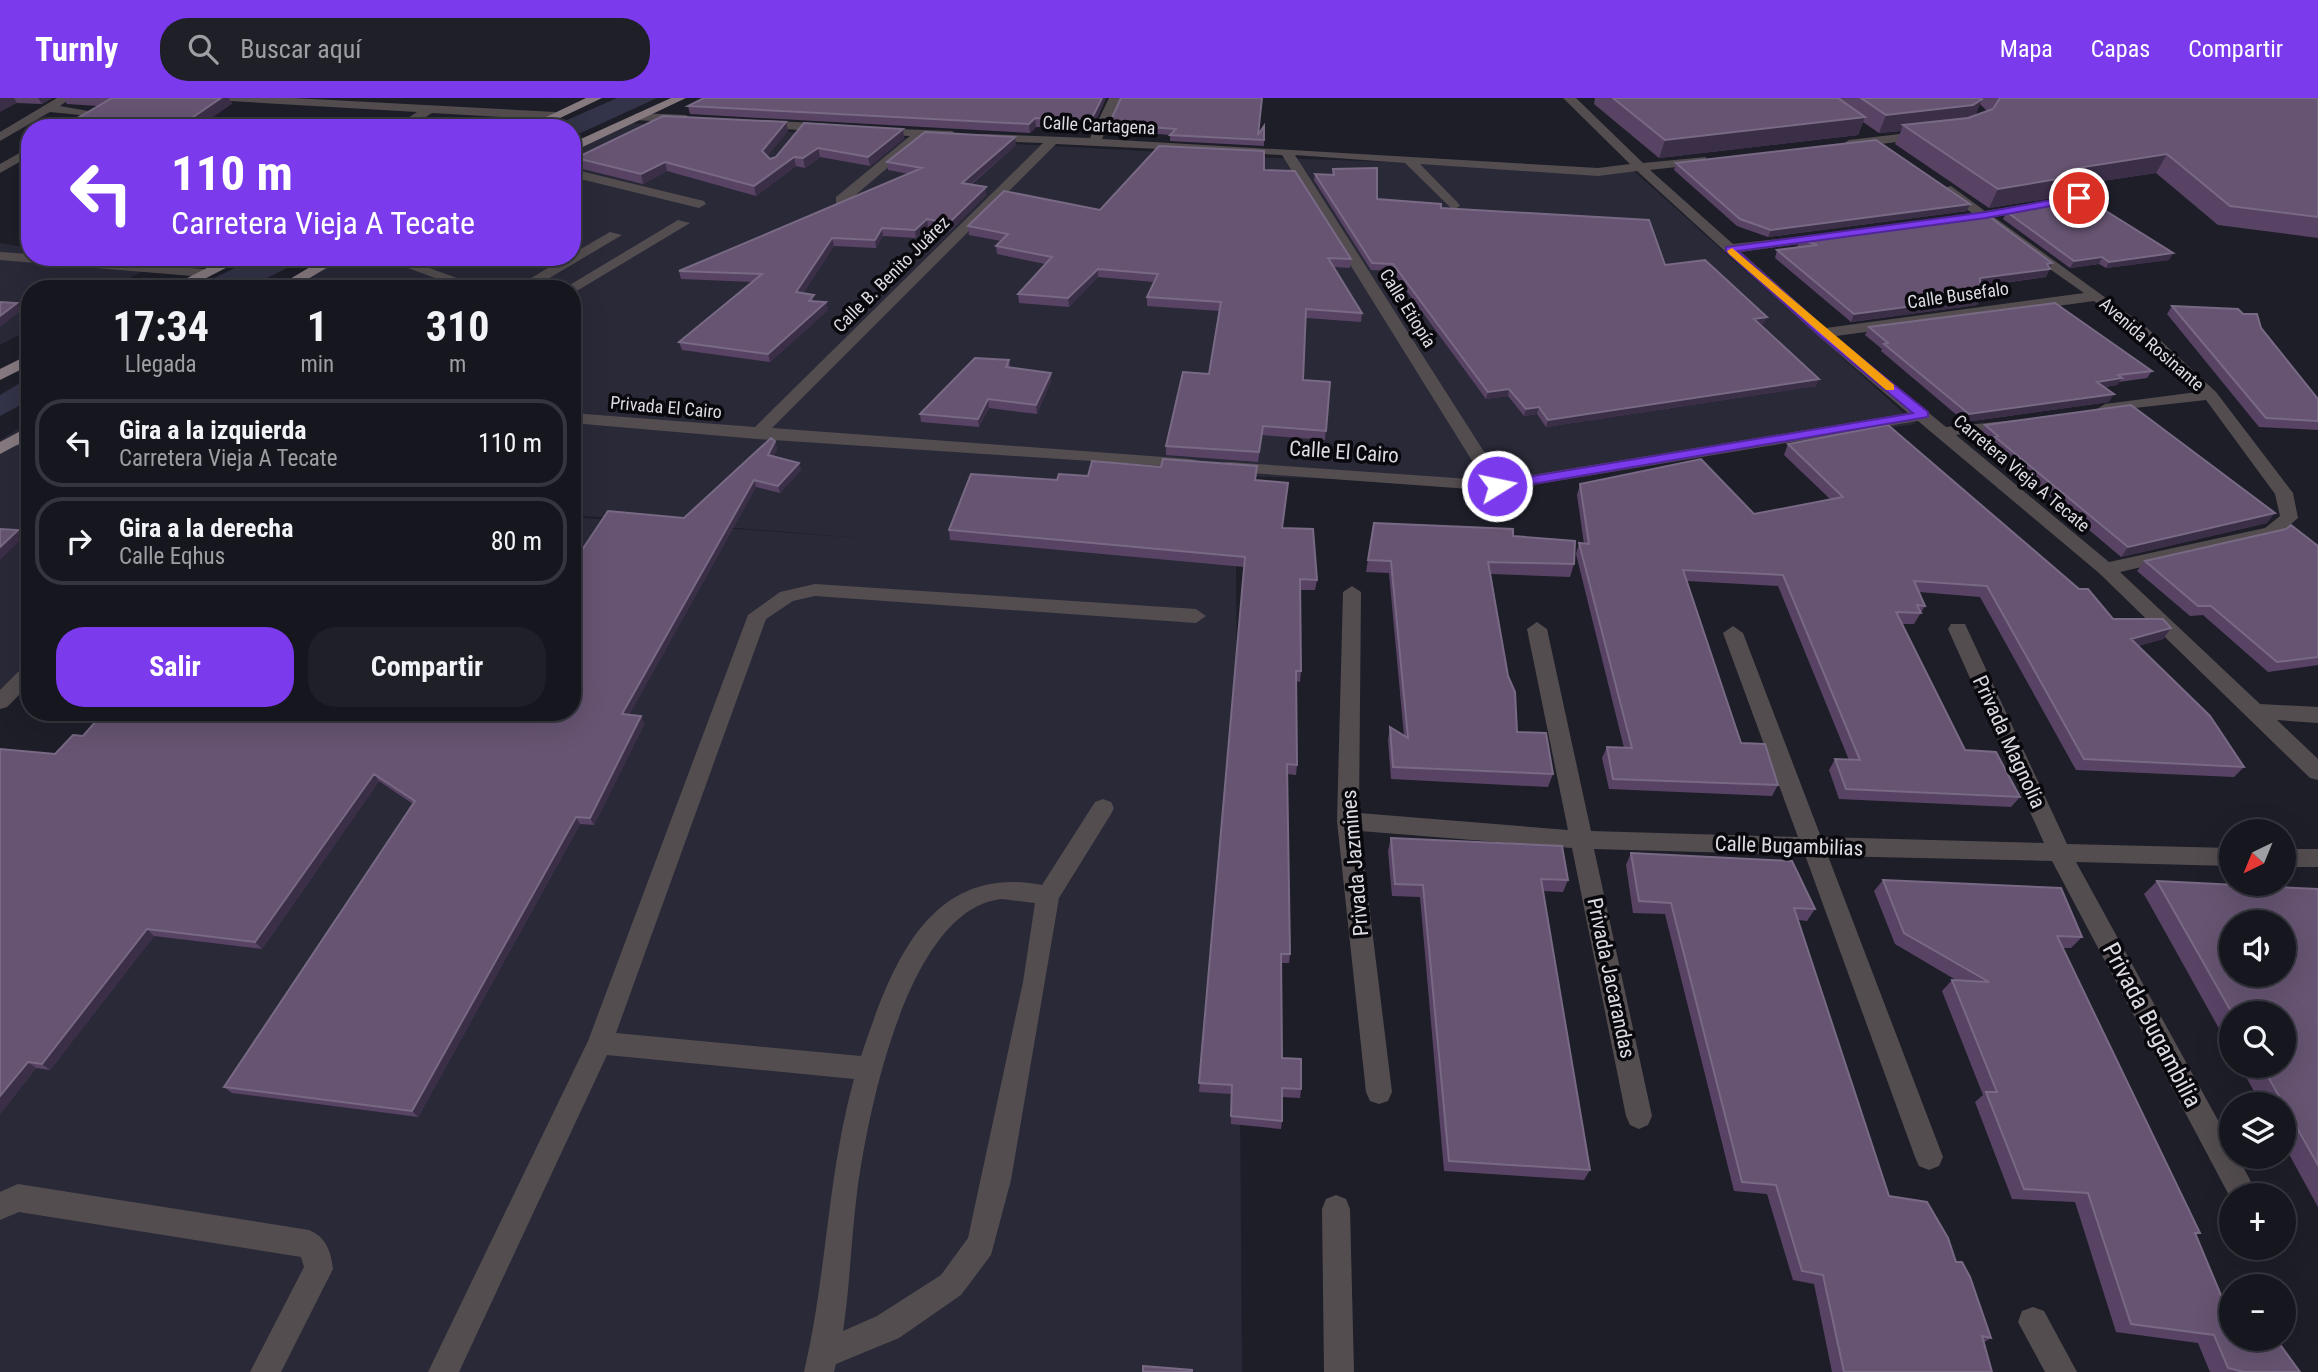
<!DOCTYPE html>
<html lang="es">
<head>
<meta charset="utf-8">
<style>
  :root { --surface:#16161f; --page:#1f1f28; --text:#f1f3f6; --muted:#9e9fa4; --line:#35353d; --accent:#7c3aed }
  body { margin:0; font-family:"Roboto Condensed",sans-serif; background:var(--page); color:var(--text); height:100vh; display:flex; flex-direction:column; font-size:26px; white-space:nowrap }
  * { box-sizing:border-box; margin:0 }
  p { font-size:23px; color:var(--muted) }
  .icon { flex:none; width:38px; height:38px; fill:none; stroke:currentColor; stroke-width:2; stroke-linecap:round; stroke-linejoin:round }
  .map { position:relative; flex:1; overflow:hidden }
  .panel { position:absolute; left:21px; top:182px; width:560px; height:441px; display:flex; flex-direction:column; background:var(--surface); border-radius:28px; box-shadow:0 7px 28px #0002,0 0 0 2px var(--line) }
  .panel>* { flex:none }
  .hud { position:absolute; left:21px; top:21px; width:560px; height:147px; border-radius:28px; box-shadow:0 7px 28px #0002,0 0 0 2px var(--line); background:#7c3aed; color:#fff; overflow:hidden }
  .needle { width:46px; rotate:223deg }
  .buttons { position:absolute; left:2219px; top:721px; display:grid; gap:14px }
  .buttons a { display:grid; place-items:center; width:77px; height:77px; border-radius:50%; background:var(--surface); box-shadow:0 7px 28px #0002,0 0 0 2px var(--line); font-size:35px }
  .pin { position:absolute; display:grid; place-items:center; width:60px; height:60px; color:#fff; margin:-30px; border:4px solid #fff; border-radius:50%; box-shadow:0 2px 7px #0007 }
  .me { position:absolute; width:77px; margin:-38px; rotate:80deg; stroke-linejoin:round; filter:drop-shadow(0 0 5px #0008) }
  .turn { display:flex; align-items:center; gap:24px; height:147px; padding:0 35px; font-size:32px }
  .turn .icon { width:91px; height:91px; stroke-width:2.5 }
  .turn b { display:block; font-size:49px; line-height:60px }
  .eta { display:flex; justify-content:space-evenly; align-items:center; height:119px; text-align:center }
  .eta b { font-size:42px; font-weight:700; line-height:49px }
  .cta { display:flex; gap:14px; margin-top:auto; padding:14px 35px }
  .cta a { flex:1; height:80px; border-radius:28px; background:var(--accent); color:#fff; font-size:28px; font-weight:700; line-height:80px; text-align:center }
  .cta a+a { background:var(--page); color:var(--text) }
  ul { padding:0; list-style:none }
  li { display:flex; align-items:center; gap:21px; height:88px; margin:0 14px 10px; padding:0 21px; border:4px solid var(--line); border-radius:28px }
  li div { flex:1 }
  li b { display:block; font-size:26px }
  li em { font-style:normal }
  header { display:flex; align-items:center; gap:42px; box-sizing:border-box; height:98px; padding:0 35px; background:var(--accent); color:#fff }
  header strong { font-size:33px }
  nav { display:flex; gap:38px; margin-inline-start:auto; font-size:24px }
  .search { width:490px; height:63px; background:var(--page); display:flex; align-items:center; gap:18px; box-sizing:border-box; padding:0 24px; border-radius:28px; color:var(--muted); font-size:26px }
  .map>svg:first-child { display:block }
  .built { fill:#292938 }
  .green { fill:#333349 }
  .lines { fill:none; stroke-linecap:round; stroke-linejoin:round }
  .minor { fill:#534d4f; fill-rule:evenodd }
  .major { fill:#867a7f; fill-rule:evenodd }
  .wall { fill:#584365; fill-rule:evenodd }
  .shaded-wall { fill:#3b2e47 }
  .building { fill:#665472; stroke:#786984; stroke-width:2; fill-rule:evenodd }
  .route { fill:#7c3aed; stroke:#51269a; stroke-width:2 }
  .slow { fill:#f59e0b }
  .labels { text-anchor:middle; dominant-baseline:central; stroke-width:7; stroke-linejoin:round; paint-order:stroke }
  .far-street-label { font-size:18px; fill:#dbdbe3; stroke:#09090d }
  .street-label { font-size:21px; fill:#dbdbe3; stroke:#09090d }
  .near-street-label { font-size:24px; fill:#dbdbe3; stroke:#09090d }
</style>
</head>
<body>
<header>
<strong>Turnly</strong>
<div class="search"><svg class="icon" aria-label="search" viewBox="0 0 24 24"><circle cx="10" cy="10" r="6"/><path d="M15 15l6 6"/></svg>Buscar aquí</div>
<nav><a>Mapa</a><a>Capas</a><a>Compartir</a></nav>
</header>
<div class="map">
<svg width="2318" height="1274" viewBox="0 0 2318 1274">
  <rect width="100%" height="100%" fill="#1e1e29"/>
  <path class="built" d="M631,25L1274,60L1633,72L1916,326L1497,386L1242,378L1236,468L1242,1274H0V830L189,614H572V419L875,441L572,417V191H278L343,159H572V52Z
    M0,145L30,150V159H86L149,170L108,191H30V231L0,247Z
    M30,324V578L0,607V342Z"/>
  <path class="green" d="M617,0H657L572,39V30H549Z
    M257,159H309L245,191H192Z
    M30,279V302L0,318V297Z"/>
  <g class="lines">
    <path class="minor" d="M57,0H71L60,8L94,14L77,30H62L80,17L50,14L0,43V34Z
      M224,0H293L555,14L561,18L555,22L432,15L408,30H393L417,14L230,3Z
      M1109,0H1121L1102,41L1598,70L1630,66L1563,0H1576L1643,65L1706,59V65L1702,66L1650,72L1733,146L1833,135L1835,138L1828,142L1741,154L1826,230L2084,195L1980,122L1973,121V116L1940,91L1951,88L1985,113L2108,93L2109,96L2103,100L1994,119L2146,229L2216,294L2293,395L2298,420L2277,438L2120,474L2260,606L2318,609V625L2277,622L2318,661V682L2310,680L2099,475L1918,323L1497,393L1223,373L1220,369L1223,365L1229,364L1484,382L1282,57L1056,46L772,330L1190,361L1196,362L1198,366L1196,370L757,341L572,325V315L755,329L1043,45L987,43L981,39L983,36L1090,40ZM1295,57L1405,65L1453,112L1460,108L1458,105L1420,66L1598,78L1637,73L1818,238L1908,315L1502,382ZM2094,203L2136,235L2197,294L2105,306L2097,311L2099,314L2206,302L2275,396L2280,418L2265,430L2109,464L1956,337L2017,328V322L1946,329L1836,238Z
      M639,15L686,17L692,21L686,25L635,22V16Z
      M760,22L829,26L835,30L829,34L756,29V23Z
      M872,30L952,33L958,37L952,41L924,39L846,105H836V99L910,38L876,37L872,36Z
      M1925,33L1929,34V40L1849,50L1843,46L1849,42Z
      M30,49V58L0,75V66Z
      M572,71L704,103L706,106L699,110L572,79Z
      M678,122L690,125L575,194L563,191Z
      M610,134L622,137L531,191H513L566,159H572V156Z
      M0,154L30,156V159L204,171L211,175L204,179L0,162Z
      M378,159H399L487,191H465Z
      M14,337L30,339V349L8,346L6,342Z
      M815,486L1196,511L1206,518L1196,525L815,498L793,503L766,521L616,935L861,958C891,869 928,765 1042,787L1095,704L1103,701L1111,704L1114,710L1111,716L1059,800L1011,1082L991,1157L961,1197L899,1240L836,1266L834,1274H804C827,1177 827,1078 854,981L607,957L459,1274H428L588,943L748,517L780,494ZM1002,801L1035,805L1023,884L968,1140L941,1177L877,1218L843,1233C850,1188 851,1141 857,1095C867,1019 907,810 1002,801Z
      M1352,488L1361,494L1359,715L1568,732L1527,531L1537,524L1547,531L1591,733L1798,739L1723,535L1733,528L1743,535L1821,739L2044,745L1948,531L1951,526H1965L2067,746L2231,750V768L2076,764L2231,1046V1059H2238L2258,1097H2231V1101L2052,763L1828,758L1943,1059L1939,1068L1929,1072L1919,1068L1915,1059L1805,757L1594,751L1652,1018L1648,1027L1639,1031L1630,1027L1626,1018L1572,750L1360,733L1392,994L1388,1003L1379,1006L1370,1003L1366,994L1337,723L1343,494Z
      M30,567V586L7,609L0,611V592L23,569Z
      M2284,751H2318V769H2284Z
      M18,1086L309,1132C326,1139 331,1153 333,1171L281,1274H250L304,1169L301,1159L19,1114L0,1122V1094Z
      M1336,1097L1346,1101L1350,1111L1354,1274H1324L1322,1111L1326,1101Z
      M2033,1209L2044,1213L2077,1274H2045L2018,1224L2022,1213Z"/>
    <path class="major" d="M586,0H602L539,30H523Z
      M671,0H686L572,54V45Z
      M228,159H247L185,191H166Z
      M327,159H345L291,191H273Z
      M30,256V267L0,282V271Z
      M30,328V340L0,356V344Z"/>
  </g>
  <path class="wall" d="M0,0H52L42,6L17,5Z
    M63,0H229L232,6L98,8L67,6Z
    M704,0H1106L1092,31L1036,29L1030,35L690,16L688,8Z
    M1595,0H2318V140L2218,127L2156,75L2082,86L2077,96L1989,110L1895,46L1901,33L1879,35L1863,24L1858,37L1659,60L1594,6ZM1980,6L1987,13L1975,18Z
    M786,24L788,33L767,58L770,61L903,31L904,40L870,68L820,59L805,70L796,68L756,98L667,73L643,86L579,70L576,60Z
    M1109,26L1258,37L1264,28V48L1170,43V37L1109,32Z
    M1016,47L971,87L986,89V97L950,133L928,129L916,140L883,138L876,150L834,148L803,195L815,203L826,204L828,212L770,264L682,252L679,244L753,184L681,181L679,173L909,76L888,72L887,64Z
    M1676,65L1967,113L1768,139L1737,128L1674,72Z
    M1333,71L1377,101L1441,110L1665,167L1764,226H1760L1816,288L1546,329L1537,316L1524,318L1508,298L1486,301L1392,173L1371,172L1314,82L1315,76L1332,77Z
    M1264,72L1351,161L1350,170L1334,169L1362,215L1361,224L1306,220L1303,282L1330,284L1325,342L1262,337L1258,364L1166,357V348L1209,276L1220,213L1147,208V199L1154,184L1098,179L1069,209L1019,205L1018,196L1045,166L997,156L996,148L1001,143L969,137L968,128L1100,112Z
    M2094,98L2105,105L2102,111L2173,155L2169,162L2106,170L2099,166L2070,170L2003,121L2007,114Z
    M1800,141L2052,165L2046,179L1981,188V199L1977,207L1851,224L1775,160L1777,152L1799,149H1797Z
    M2172,208L2243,216L2261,230L2318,301V332L2259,329L2167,216Z
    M1869,229L2152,273L2147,280L2119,284L2117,287L2105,289L2109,304L1965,324L1881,253L1882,251L1865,237Z
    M1009,262L1010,269L1051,283L1037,316L989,310L979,329L921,324L920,316Z
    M1985,327L2267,425L2121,459L1990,348L1991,346L1980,336Z
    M775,343L777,351L773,359L799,365L801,372L780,395L756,389L629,617L641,618L644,626L594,727L580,726L418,1019L232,995L224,989L413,706L379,683L262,851L154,838L50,972L36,970L0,1016L55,656L83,638L572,614L684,420Z
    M1788,346L2113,521L2171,530L2163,541L2138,548L2244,669L2234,679L2076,672L1980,499L1919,494L1925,508L1914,526H1902L1965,652L2020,699L2011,709L1839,701L1829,672L1835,661L1849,662L1778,488L1687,483L1741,645L1778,687L1772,698L1609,691L1602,660L1607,649L1624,650L1576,456L1579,445L1584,446L1577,397L1580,386L1754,416L1830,401L1784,357Z
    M1088,378L1256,382L1287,395L1282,430L1317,482L1315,492H1300L1301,573L1300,584L1296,583L1297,667L1296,677L1287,676L1290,856L1289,865H1282V960L1301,991L1300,1000L1282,999V1023L1281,1031L1231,1026V996L1199,994L1244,469L950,442L949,432L1057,382Z
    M1374,425L1513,438L1574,466L1570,479L1491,476L1517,634L1553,676L1548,689L1391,681L1388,642L1390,629L1404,638L1389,475L1366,474Z
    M2318,448V567L2268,574L2203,517L2190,518L2137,473L2145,463Z
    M1391,740L1568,782L1563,794L1543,793L1590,1072L1584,1082L1444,1073L1420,799L1392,798L1388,753Z
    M1631,755L1815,811L1807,823L1798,822L1889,1098L1956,1164L1991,1240L1983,1245L1992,1274H1832L1814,1186L1793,1182L1767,1096L1734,1093L1665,816L1633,815L1626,767Z
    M1883,782L2082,839L2071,850H2062L2200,1135L2196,1137L2223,1202L2300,1274H2210L2198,1245L2116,1234L2075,1104L2012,1101L1975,1004L1983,997L1942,893L1952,882H1956L1895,846L1874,793Z
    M2157,783L2318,791V1109L2284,1047V1006H2261L2240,968H2284L2231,915V952L2144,796Z"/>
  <path class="shaded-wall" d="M2,0H14L17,5L0,14V1Z
    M38,0H52L42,6Z
    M221,0H229L232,6L197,30H177Z
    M1102,0H1106L1092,31L1091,22Z
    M1982,1L1974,20L1903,27L1901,33L1879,35L1886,17Z
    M1865,19L1858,37L1659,60L1665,42Z
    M1035,20L1036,29L1030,35L1029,26Z
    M786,24L788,33L764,62L762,53Z
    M903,31L904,40L870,68L868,59Z
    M1015,39L1016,47L963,93L962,85Z
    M818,50L820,59L805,70L803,60Z
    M2167,56L2156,75L2082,86L2077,96L1989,110L1998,91L2077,70Z
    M794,59L796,68L756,98L754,88Z
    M665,64L667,73L643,86L641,76Z
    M986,89V97L950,133L949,125Z
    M1970,106L1967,113L1768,139L1771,132Z
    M927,121L928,129L916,140L915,132Z
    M882,130L883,138L876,150L875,142Z
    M832,140L834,148L798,202L796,194Z
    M2173,155L2169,162L2106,170L2109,164Z
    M2102,159L2099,166L2070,170L2074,163Z
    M2052,165L2046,179L1976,188L1980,180Z
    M1098,171V179L1069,209L1068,200Z
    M1981,199L1977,207L1851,224L1854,216Z
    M826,204L828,212L770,264L768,256Z
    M17,205L22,212L0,229V218Z
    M1767,219L1764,226L1752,227L1754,221Z
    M1051,275V283L1037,316L1036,307Z
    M2122,280L2117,287L2093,291L2097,284Z
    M1819,281L1816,288L1546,329L1548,322Z
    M1509,291L1508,298L1486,301L1488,294Z
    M2114,296L2109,304L1965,324L1969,316Z
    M988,301L989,310L979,329L978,321Z
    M1539,309L1537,316L1524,318L1526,311Z
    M775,343L777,351L770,364L768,357Z
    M799,365L801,372L780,395L778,388Z
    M754,382L756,389L626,623L622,616Z
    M2275,415L2267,425L2121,459L2128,449Z
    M18,432L24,439L0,462V449Z
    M2171,530L2163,541L2123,552L2131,541Z
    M641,618L644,626L594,727L590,720Z
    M374,676L379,683L262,851L255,844Z
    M576,719L580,726L418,1019L412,1013Z
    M147,831L154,838L50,972L42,966Z
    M28,964L36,970L0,1016V998Z"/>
  <path class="building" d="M112,0H221L177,30H61Z
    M704,0H1102L1091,22L1035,20L1029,26L688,8Z
    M1121,0H1262L1258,37L1264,28V42L1170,37L1176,31L1109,26Z
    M1613,0H1838L1865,19L1665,42Z
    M1861,0H1981L1982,1L1973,7L1886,17Z
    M2000,0H2318V119L2230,108L2167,56L2077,70L2087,76L1998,91L1903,27L1968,20L1993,11Z
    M663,18L786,24L762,53L770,61L776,59L804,25L903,31L868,59L818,50L803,60L794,59L754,88L665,64L641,76L576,60Z
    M925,34L1015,39L962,85L986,89L949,125L927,121L915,132L882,130L875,142L832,140L796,194L814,197L809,203L826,204L768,256L679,244L762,176L679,173L922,70L887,64Z
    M1876,42L1970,106L1771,132L1740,121L1676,65Z
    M1159,48L1264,53V72L1295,73L1351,161L1328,160L1362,215L1306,211L1303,282L1330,284L1326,333L1263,328L1259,354L1166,348L1183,274L1209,276L1221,204L1147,199L1158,176L1098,171L1068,200L1018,196L1052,159L996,148L1008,136L968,128L1004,93L1100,112Z
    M1377,70V101L1441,106V110L1649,122L1665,167L1705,162L1767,219L1754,221L1819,281L1548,322L1539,309L1526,311L1509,291L1488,294L1393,166L1372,165L1315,76L1334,77L1333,71Z
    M2094,98L2105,105L2090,103L2173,155L2109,164L2102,159L2074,163L2007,114Z
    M1986,116L2052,165L2047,166L2050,171L1980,180L1981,199L1854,216L1777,152L1817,147L1800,141Z
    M0,204L17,205L0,218Z
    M2055,205L2152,273L2118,277L2122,280L2097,284L2114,296L1969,316L1884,246L1888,245L1869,229Z
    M2172,208L2238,211L2243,216H2257L2261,230L2318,301V323L2266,320Z
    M975,260L1009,262L1006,269L1051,275L1036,307L988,301L978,321L920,316Z
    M2131,307L2275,415L2128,449L1995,339L1998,338L1985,327Z
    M1888,327L2079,491H2088L2113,521H2163L2171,530L2131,541L2210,618L2244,669L2084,661L1987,488L1914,483L1925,508L1917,507L1921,515L1896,514L1965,652L1996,654L2020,699L1846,691L1835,661L1860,662L1783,477L1683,472L1741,645L1765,646L1778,687L1613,681L1607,649L1632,650L1579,445L1589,446L1580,386L1701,361L1754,416L1843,399L1788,346Z
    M771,340L775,343L768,357L799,365L778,388L754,382L622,616L641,618L590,720L576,719L412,1013L224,989L415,703L374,676L255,844L147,831L42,966L28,964L0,998V651L55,656L73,637L83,638L104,614H572V467L608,413L684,420Z
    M1163,361L1257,368L1255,382L1288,385L1282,430L1313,431L1317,482L1300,481L1301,573H1296L1297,667L1287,666L1290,856H1281L1282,960L1301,961V991L1282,990V1023L1231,1018L1232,987L1199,985L1245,459L949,432L971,376L1057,382L1059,376L1088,378L1092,363L1161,369Z
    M1374,425L1513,431V438L1575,443L1574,466L1488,464L1508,578L1515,594L1517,634L1546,635L1553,676L1393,669L1390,629L1408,640L1391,463L1368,462Z
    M2291,427L2318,448V559L2277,564L2211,508H2198L2145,463L2286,431Z
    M0,431L18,432L0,449Z
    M1391,740L1562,748L1568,782L1541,781L1590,1072L1449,1063L1423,787L1395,786Z
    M1631,755L1792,763L1815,811L1794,810L1889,1098L1927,1104L1948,1140L1956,1164H1962L1970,1179L1991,1240L1982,1238L1992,1274H1844L1823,1177L1802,1173L1776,1087L1742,1084L1671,805L1639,803Z
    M1883,782L2061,790L2082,839L2057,838L2200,1135H2195L2223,1202L2231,1203V1241H2276L2300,1274H2244L2228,1270L2214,1237L2131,1226L2088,1095L2024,1091L1986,994H1997L1952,882L1989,884L1904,835Z
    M2157,783L2318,791V1067L2262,968H2284V915H2232ZM2231,824H2284V877H2231Z
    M1143,1268L1192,1272V1274H1143Z"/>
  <path class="route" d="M2079,97L2083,102L1986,120L1738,153L1827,233L1928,314V319L1497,392L1490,388L1497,384L1913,315L1819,237L1726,153V149L1986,114Z"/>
  <path class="slow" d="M1732,150L1894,287V292H1886L1729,156L1727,153Z"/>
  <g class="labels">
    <g class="far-street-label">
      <text transform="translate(1099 27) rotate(3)">Calle Cartagena</text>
      <text transform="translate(891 176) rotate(-45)">Calle B. Benito Juárez</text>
      <text transform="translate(1958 197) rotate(-8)">Calle Busefalo</text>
      <text transform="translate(1408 210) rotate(58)">Calle Etiopía</text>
      <text transform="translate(2152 246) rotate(41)">Avenida Rosinante</text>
      <text transform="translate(666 309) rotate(5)">Privada El Cairo</text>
      <text transform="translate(2022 375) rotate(40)">Carretera Vieja A Tecate</text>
    </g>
    <g class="street-label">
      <text transform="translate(1344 354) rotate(4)">Calle El Cairo</text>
      <text transform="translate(2009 644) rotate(65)">Privada Magnolia</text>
      <text transform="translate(1789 748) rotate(2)">Calle Bugambilias</text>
      <text transform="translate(1355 765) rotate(-95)">Privada Jazmines</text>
      <text transform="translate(1611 880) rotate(78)">Privada Jacarandas</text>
    </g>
    <g class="near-street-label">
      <text transform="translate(2152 927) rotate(62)">Privada Bugambilia</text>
    </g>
  </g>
</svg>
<div class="buttons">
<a><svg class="needle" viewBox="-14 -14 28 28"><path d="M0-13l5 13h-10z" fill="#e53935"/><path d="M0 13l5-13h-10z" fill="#9e9fa4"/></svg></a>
<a><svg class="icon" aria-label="sound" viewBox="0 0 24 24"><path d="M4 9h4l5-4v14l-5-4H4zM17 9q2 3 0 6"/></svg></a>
<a><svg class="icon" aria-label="search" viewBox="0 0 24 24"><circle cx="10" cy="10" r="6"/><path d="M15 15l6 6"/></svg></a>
<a><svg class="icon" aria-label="layers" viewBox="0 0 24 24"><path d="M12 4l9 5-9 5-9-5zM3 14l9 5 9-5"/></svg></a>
<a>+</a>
<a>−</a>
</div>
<div class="pin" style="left:2079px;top:100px;background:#d93025"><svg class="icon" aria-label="arrive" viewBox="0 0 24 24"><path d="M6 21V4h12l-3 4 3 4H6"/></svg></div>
<svg class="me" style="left:1497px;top:388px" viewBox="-20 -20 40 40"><circle r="17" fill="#7c3aed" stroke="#fff" stroke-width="3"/><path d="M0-11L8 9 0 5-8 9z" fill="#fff"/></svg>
<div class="hud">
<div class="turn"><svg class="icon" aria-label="left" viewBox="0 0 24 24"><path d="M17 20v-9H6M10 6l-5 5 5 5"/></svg><div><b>110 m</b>Carretera Vieja A Tecate</div></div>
</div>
<section class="panel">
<div class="eta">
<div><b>17:34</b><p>Llegada</p></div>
<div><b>1</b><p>min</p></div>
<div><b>310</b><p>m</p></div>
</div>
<ul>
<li><svg class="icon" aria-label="left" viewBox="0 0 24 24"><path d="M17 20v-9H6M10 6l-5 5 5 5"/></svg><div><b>Gira a la izquierda</b><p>Carretera Vieja A Tecate</p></div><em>110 m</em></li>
<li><svg class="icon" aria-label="right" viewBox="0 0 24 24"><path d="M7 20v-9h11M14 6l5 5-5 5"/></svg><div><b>Gira a la derecha</b><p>Calle Eqhus</p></div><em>80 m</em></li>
</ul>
<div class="cta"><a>Salir</a><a>Compartir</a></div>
</section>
</div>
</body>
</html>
